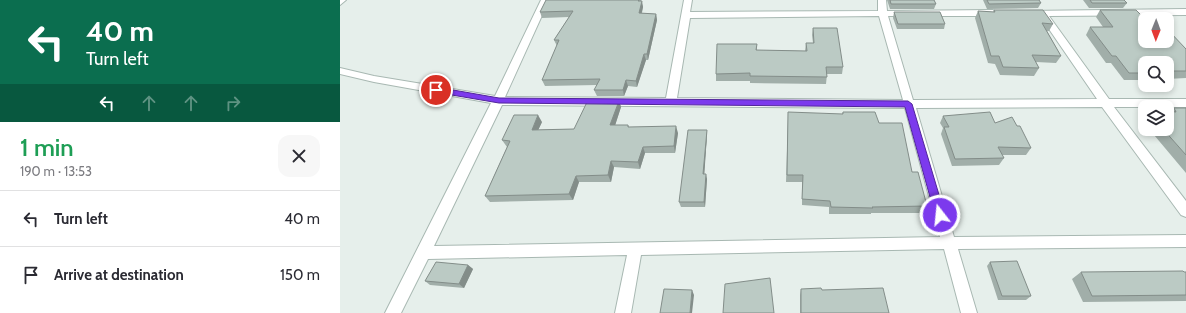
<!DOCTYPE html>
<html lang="en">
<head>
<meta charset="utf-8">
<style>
  :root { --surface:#fff; --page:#f7f7f7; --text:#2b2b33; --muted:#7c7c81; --line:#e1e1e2 }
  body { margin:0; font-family:Cabin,sans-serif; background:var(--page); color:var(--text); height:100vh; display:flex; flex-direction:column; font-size:15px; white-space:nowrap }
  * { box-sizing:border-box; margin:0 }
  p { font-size:13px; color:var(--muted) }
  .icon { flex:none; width:22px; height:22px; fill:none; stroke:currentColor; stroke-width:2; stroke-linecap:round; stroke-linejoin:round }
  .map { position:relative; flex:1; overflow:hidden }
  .panel { display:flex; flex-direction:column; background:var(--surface); width:340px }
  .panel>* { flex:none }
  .top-card { background:#0b6e4f; color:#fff; overflow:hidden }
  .needle { width:26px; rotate:181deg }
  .controls { position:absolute; left:798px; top:12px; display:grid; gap:8px }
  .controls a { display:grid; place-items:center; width:36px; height:36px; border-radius:8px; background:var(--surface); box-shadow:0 2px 6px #0003; font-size:20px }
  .pin { position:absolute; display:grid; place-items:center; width:34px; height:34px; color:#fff; margin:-17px; border:2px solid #fff; border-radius:50%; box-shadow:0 1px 4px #0007 }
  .me { position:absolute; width:44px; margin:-22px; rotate:344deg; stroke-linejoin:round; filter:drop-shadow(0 0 3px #0008) }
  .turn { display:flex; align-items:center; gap:14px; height:84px; padding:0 20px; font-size:18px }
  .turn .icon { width:52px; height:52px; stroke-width:2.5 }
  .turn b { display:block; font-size:28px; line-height:34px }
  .lanes { display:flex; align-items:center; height:38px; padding:0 20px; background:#0003; justify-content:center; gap:20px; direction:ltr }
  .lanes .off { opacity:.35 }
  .round { display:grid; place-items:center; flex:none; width:42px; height:42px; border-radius:12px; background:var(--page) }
  .headline { display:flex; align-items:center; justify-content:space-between; height:68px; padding:0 20px }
  h1 { font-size:24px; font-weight:600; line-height:30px; color:#1e9e55 }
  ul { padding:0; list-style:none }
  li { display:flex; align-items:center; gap:12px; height:56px; padding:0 20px; border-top:1px solid var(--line) }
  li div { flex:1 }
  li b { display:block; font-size:15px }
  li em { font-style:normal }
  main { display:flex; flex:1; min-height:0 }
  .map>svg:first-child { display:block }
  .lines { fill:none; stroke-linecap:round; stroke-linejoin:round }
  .minor-casing { stroke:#a8b8b2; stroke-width:2 }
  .minor { fill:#fff; fill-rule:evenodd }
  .wall { fill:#a1aea9 }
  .shaded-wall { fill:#838d89 }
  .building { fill:#bbcac4; stroke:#838d89 }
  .route { fill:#7c3aed; stroke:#51269a }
</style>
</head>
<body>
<main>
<section class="panel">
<div class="top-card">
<div class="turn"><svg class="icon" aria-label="left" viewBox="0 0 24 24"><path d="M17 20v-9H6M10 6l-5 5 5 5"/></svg><div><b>40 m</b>Turn left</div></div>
<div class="lanes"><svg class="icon" aria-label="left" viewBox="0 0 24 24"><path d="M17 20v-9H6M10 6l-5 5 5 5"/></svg><svg class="icon off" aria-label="ahead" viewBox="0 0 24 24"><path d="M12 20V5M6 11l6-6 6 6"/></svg><svg class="icon off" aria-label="ahead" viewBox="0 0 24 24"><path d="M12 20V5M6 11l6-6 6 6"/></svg><svg class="icon off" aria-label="right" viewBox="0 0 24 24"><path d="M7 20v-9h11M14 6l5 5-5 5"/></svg></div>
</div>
<div class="headline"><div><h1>1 min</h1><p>190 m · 13:53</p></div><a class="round"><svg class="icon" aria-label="close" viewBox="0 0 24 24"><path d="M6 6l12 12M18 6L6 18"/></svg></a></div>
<ul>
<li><svg class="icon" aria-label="left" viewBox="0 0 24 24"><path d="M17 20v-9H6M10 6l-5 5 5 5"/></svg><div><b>Turn left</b></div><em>40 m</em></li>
<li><svg class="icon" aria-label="arrive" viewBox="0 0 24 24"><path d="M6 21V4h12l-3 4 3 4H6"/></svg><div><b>Arrive at destination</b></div><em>150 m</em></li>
</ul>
</section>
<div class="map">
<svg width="846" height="313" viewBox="0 0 846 313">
  <rect width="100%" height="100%" fill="#e6efeb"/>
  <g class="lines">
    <defs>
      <path id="minor" d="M0,0H6L0,5Z
        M201,0H209L165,97L326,98L344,0H352L350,12L538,11V0H546L547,11L653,10L657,13L653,16H548L573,100L757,99L700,16L686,15L685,13L686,11L846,9V15L709,16L769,99H846V107H774L846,201V217L841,215L762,107L576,108L614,237L846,235V247L618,249L637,313H621L604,249L301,255L291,313H275L287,255L88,259L61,313H45L151,103L34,82L0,74V68L34,76L155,96ZM539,16L563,100L337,98L350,18ZM162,105L565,108L600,237L94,246Z"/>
    </defs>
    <use href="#minor" class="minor-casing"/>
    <use href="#minor" class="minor"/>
  </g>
  <path class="wall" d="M206,0H301V1L303,7L302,13L316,14L317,20L308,60H306L297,87L288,86L284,96H257L254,90L257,85L205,86L202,80L217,46L214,40L229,17L202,18L200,12Z
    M547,0H594L596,4L594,9H550Z
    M643,0H699L701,3L698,8L647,9Z
    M743,0H784L787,3L783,8H749Z
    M654,10L713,24L709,31H707L721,56L716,63L696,62L699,68L694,76L660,75L655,64L648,63L635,18L638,11L653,12Z
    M760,10L805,41L846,49V78L827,79V63H805V80H784L771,63H766L746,35L750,27H763L756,17Z
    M554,12L605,24L604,29H557L553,18Z
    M473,28L503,67L502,74H487L486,84L410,83V81H376V74L417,44V50L465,51L466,43H473L472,35Z
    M279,101L281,107L275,125H288L289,127L338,133L335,153H305L300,169L274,167L271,182H239L233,200L150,202L145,196L167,147L162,140L202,122L198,130L234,129Z
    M834,108H846V173L809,129H827L830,111Z
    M503,112L539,123L572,172L587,206L584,213H531V214H489V207L462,205V182H446L448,119L502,114Z
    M805,113V124L800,118Z
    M603,116L677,126L691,148L686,155H662L664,158L659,165L612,166L601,134L603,128L600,123Z
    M367,130V135L364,174L367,179L365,207H341L339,202Z
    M650,262L691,296L686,300H658L647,266Z
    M128,265L133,269L124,288L90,285L85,281Z
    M741,272H846V301L743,302L732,279Z
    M461,289L482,290L549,313H460V295Z"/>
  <path class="shaded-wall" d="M302,1L303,7L300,19L299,13Z
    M316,14L317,20L308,60L307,54Z
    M304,54L306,60L297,87L296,81Z
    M286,80L288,86L284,96L283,90Z
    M279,101L281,107L273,132L270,125Z
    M198,115L202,122L195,137L192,130Z
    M336,126L338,133L335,153L334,146Z
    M367,130V135L364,179L363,174Z
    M303,147L305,153L300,169L298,162Z
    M271,161L274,167L271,182L268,175Z
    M366,174L367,179L365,207L364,202Z
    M236,176L239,182L233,200L229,194Z
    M128,265L133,269L124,288L119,284Z
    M352,290L354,295L352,313H350Z"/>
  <path class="building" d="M206,0H299L298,1H302L299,13L316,14L307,54H304L296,81L286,80L283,90H254L260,79L202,80L219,40H214L233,11L200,12Z
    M550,0H594L596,4H551Z
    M647,0H699L701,3L649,4Z
    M750,0H784L787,3H752Z
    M654,10H703L713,24L702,23L721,56L692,55L699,68L663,67L659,56H651L638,11L655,12Z
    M760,10H796L805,19V41H827V30H828L846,49V71H827V63H805V73H789L776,56H772L750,27H773Z
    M554,12H600L605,24H558Z
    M473,28H497L503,67H486L487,77L410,76V73L376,74L377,44H417L416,50L467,51L466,43H474Z
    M248,100L279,101L270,125H288V127L336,126L334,146L303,147L298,162L271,161L268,175L236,176L229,194L145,196L170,141L162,140L174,115H198L192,130L234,129Z
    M834,108H846V155L823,129H827V111L836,112Z
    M448,112L503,114V112H535L539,123H562L572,172H578L587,206L532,207L533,208L491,207L490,201L462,199L463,175H447Z
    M650,112L655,123L672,117L677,126H680L691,148L658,147L664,158L615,159L604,127H609L603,116Z
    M348,130H367L363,174H366L364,202H339Z
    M677,261L691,296H662L650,262Z
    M96,262L128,265L119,284L85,281Z
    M843,271L844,272H846V295L752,296L741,272Z
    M430,278L434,313H383L385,284Z
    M481,288L482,290L543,288L549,313H461V289Z
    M324,289L352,290L350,313H320Z"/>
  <path class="route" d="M96,87L159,98L568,101L572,104L605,215L604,218L600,219L597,218L595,215L565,107L159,103L94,92L92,90Z"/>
</svg>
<div class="controls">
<a><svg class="needle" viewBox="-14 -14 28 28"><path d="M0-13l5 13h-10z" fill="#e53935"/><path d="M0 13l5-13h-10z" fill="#7c7c81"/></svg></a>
<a><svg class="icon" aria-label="search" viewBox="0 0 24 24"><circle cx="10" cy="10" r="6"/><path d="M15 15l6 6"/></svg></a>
<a><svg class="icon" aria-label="layers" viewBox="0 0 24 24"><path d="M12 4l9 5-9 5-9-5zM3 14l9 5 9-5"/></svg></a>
</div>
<div class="pin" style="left:96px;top:90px;background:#d93025"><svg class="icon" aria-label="arrive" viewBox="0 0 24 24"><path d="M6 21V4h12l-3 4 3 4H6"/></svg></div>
<svg class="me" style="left:600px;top:215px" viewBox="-20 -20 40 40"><circle r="17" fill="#7c3aed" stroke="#fff" stroke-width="3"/><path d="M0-11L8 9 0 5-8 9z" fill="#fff"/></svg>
</div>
</main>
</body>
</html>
